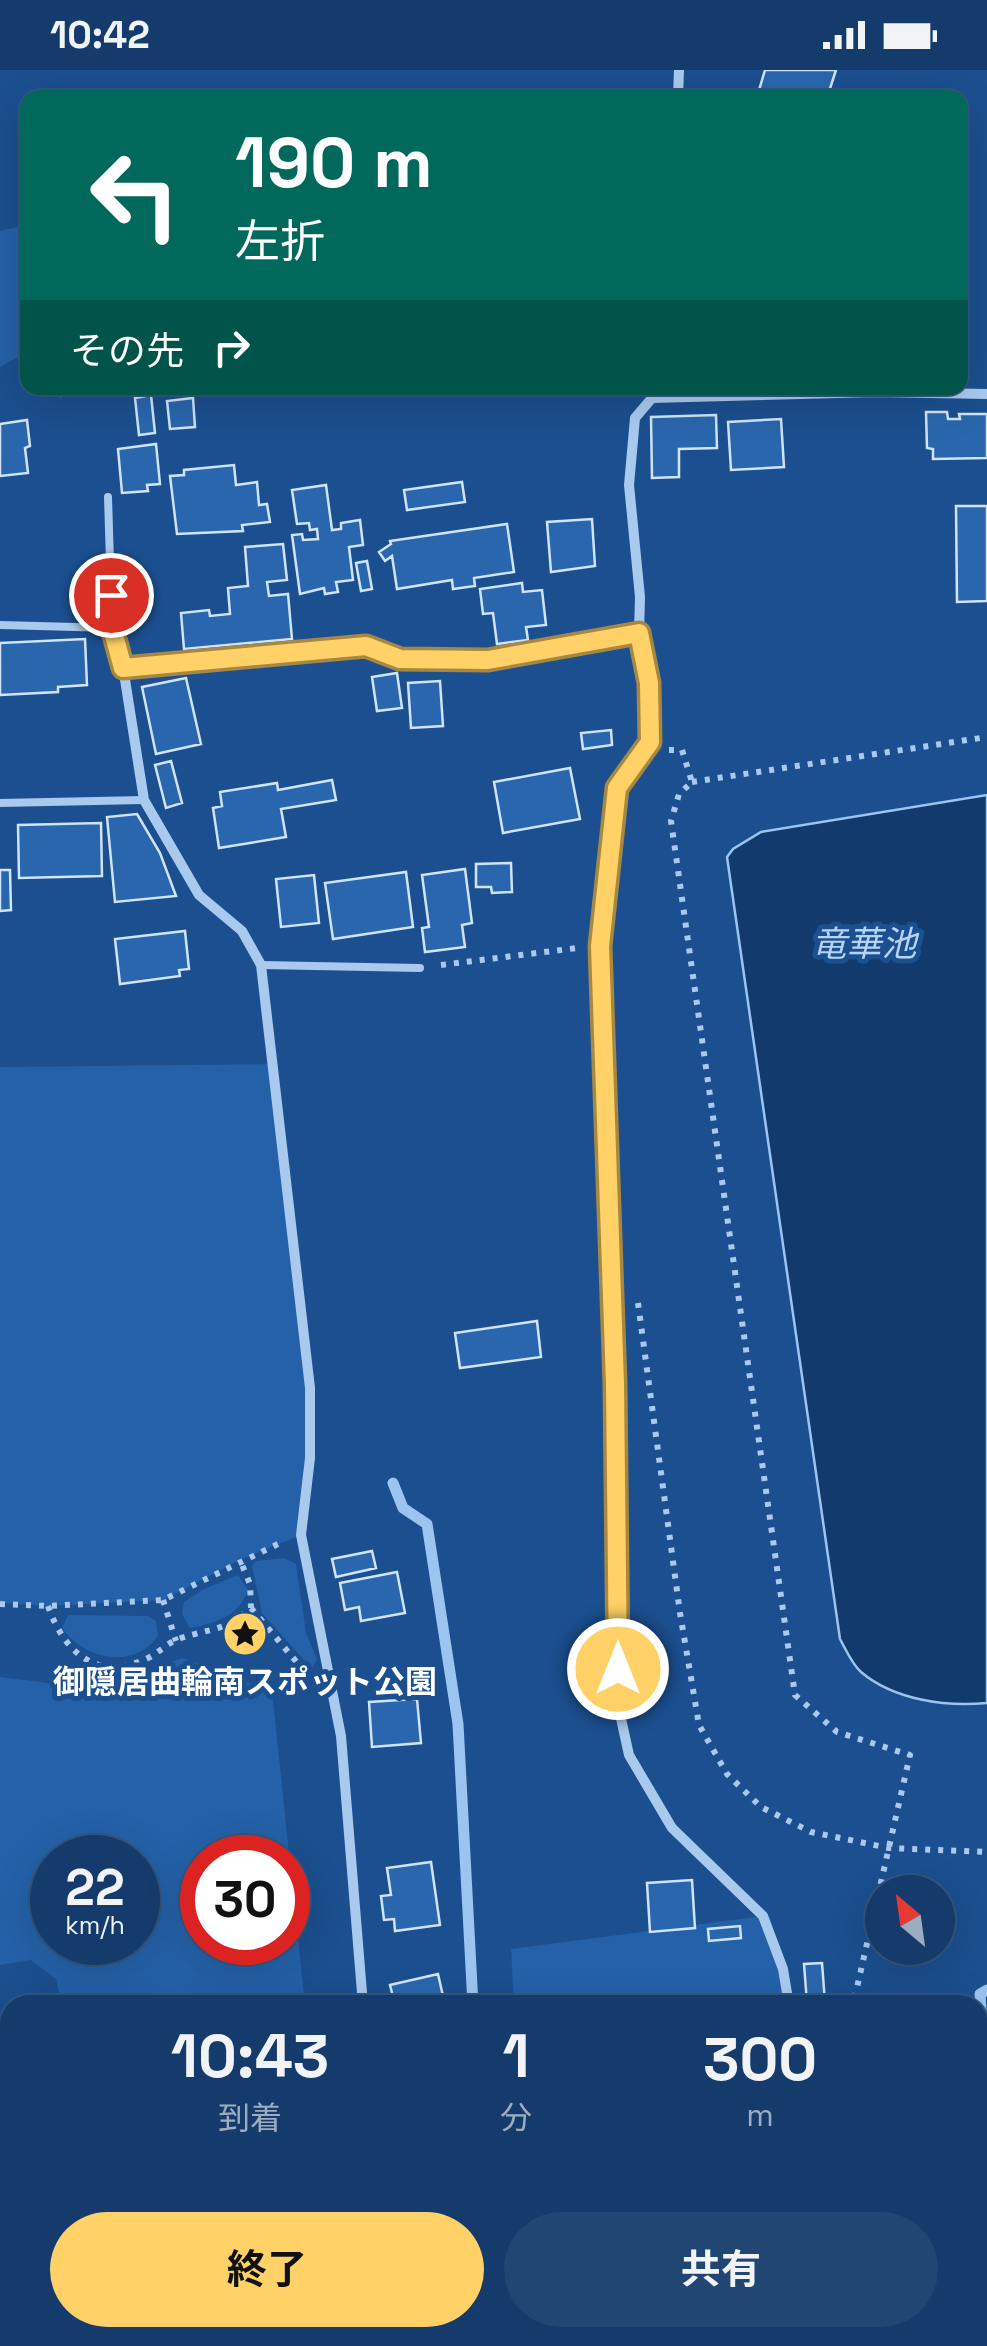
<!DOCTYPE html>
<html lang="ja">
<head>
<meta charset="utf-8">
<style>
  :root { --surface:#143b6b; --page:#214673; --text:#f1f3f6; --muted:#9dadc1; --line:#33557e; --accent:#ffd166 }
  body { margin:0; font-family:"Space Grotesk","Noto Sans JP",sans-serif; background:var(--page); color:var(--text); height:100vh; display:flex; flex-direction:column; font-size:38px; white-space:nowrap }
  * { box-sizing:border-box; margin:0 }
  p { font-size:32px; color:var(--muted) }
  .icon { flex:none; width:55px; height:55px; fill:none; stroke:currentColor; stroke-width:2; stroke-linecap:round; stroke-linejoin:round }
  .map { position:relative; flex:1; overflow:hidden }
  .drawer { position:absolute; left:0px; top:1925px; width:988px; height:352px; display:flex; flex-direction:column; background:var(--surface); border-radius:30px 30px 0 0; box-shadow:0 10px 40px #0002,0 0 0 2px var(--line) }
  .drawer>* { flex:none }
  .top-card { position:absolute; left:20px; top:20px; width:948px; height:305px; border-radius:20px; box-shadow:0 10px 40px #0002,0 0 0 2px var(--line); background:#00695c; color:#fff; overflow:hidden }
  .needle { width:65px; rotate:331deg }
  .controls { position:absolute; left:865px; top:1805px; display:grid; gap:20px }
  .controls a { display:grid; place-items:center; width:90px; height:90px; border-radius:50%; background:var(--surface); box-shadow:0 10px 40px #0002,0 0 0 2px var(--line); font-size:50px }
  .speed { position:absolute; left:30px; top:1765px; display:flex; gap:20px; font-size:50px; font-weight:700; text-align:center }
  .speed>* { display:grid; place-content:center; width:130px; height:130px; border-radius:50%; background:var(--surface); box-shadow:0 10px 40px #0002,0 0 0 2px var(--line); line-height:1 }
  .speed small { font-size:25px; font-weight:400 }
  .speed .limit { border:15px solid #d22; background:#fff; color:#111 }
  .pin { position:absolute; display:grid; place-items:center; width:85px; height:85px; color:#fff; margin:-42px; border:5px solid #fff; border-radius:50%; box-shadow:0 2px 10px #0007 }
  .me { position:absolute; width:110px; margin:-55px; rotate:0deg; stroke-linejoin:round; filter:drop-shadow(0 0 8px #0008) }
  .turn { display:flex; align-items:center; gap:35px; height:210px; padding:0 50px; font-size:45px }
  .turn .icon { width:130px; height:130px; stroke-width:2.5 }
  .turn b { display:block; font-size:70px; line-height:85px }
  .then { display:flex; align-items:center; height:95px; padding:0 50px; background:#0003; gap:20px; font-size:38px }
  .eta { display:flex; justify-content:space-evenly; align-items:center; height:170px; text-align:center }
  .eta b { font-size:60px; font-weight:700; line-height:70px }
  .action { display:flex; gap:20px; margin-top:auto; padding:20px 50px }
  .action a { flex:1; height:115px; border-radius:60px; background:var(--accent); color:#111; font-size:40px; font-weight:700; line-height:115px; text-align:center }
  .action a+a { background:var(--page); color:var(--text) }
  .status { display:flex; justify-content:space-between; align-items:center; height:70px; padding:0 50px; background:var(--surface); direction:ltr }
  .status svg { height:28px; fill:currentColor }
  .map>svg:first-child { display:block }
  .green { fill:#2461a8; fill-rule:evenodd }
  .water { fill:#123a6d; stroke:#9cc4f0; stroke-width:2.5 }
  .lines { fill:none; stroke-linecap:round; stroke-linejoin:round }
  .stream { stroke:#9cc4f0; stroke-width:11 }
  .building { fill:#2a66ad; stroke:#cfe3fa; stroke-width:2.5 }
  .path { stroke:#a9c9ee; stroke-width:6; stroke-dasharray:5 8; stroke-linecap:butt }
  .lane { stroke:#a9c9ee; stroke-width:8 }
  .street { stroke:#a9c9ee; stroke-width:10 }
  .route-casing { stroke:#a68842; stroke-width:25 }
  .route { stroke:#ffd166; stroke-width:18 }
  .labels { text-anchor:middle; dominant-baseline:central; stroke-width:10; stroke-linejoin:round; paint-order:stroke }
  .poi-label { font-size:32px; font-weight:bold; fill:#fff; stroke:#1b4f8f }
  .water-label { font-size:35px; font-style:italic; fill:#b5d3f5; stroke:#1b4f8f }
</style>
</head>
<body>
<div class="status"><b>10:42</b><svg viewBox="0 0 49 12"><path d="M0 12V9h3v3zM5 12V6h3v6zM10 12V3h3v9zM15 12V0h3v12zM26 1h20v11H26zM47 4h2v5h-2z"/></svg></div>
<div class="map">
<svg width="987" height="2276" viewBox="0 0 987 2276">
  <rect width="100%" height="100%" fill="#1b4f8f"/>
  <path class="green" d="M27,155V282L0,297V161Z
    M275,994L310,1318L301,1465L240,1490L163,1530L48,1536L0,1533V997Z
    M284,1488L296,1494L306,1563L317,1589L312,1599L262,1543L252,1496L256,1491Z
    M238,1505L248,1520C239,1546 216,1553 190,1558L182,1544L184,1532L204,1519Z
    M68,1545L148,1546L156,1551L158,1566C133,1601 84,1589 62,1558Z
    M182,1588L272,1621L305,1935H62L56,1909L31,1890L0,1895V1607L97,1619ZM52,1788H138V1872H52ZM202,1788H288V1872H202Z
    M763,1846L789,1935H514L511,1879Z
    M978,2015L987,2020V2276H831L830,2268H978Z
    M84,2268H311L309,2276H58L61,2270Z
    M386,2268H772L773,2276H388Z"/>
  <path class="water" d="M987,725V1633C946,1637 894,1630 861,1602C852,1594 846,1580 840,1569L727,787L733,779L761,762Z"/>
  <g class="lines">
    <path class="stream" d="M393,1413L403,1438L427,1454L458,1654L473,1935
      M987,1920L980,1924L983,1970L987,1978
      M596,2276L645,2268"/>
  </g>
  <path class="building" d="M765,0H836L827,28L757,27Z
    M60,318H140L61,326Z
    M151,325L155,363L139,365L135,328Z
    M193,328L195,357L170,359L167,331Z
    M926,342H947L948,349H960L959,344H987V388L933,389V379L927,378Z
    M716,345L717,378L679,379V407L652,408L651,347Z
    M781,349L784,397L731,400L728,352Z
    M27,350L30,376L25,378L28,403L0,406V354Z
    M156,374L160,414L147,415L148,421L122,423L118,379Z
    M234,395L236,415L257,412L259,435L267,434L270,452L242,455L243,461L177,464L170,406L184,405V400Z
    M462,412L465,432L407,440L404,420Z
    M326,415L332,460L341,459V453L360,450L363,475L349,477L353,510L336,512L338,522L325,524L324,518L300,524L292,465L302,464L303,470L318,469L317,459L310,460L309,453L297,454L292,420Z
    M956,436H987V531L957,532Z
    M592,449L595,496L551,502L547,452Z
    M507,454L514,502L474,508L475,516L453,519L452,510L397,519L392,486L385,491L379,482L391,474L390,471Z
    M283,474L287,510L267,512L269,526L288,524L292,569L184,579L181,543L209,540L210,546L230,544L228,518L248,516L245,477Z
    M367,491L372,519L361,521L356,493Z
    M522,513L523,522L542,520L546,555L526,557L528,570L497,574L493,543L483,544L480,519Z
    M85,569L87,615L58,617V622L0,625V573Z
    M397,603L402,638L377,641L372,607Z
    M186,608L201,674L156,684L142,617Z
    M440,611L443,656L411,658L408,613Z
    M611,660L612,675L583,679L581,663Z
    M171,691L182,733L166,738L155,695Z
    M570,698L580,749L503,763L494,712Z
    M332,710L336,730L281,739L286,767L219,778L213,738L222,736L220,722L277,713L278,720Z
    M137,744L160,783L176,826L115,832L107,747Z
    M101,753L102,806L19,808L18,755Z
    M511,793L512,822L492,823L491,817H476V794Z
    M465,799L472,853L462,855L465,877L425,882L422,858L429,857L422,805Z
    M0,800H10L11,840L0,841Z
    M406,802L413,857L333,869L325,813Z
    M314,805L319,853L281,857L276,809Z
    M185,861L189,899L179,900L180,906L120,914L115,869Z
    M537,1251L541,1287L460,1298L455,1263Z
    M372,1481L376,1498L336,1507L332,1489Z
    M397,1502L405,1543L361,1551L359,1537L345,1540L340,1513Z
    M416,1598L417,1626L397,1627L395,1600Z
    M417,1629L421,1673L372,1677L369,1632Z
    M431,1792L440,1855L395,1861L394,1849L384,1850L381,1826L391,1825L387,1798Z
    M692,1810L695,1858L650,1862L647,1813Z
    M740,1856L741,1868L709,1871L708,1859Z
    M822,1893L825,1932L807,1933L804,1894Z
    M438,1904L445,1935H395L390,1915Z
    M10,1948V2012L0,2014V1950Z"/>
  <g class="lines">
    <path class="path" d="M669,680H682L692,712L679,724L671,751L795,1625L837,1662L910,1685L853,1935
      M692,712L987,667
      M441,895L577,878
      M638,1233L680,1543L699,1655L727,1704L761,1737L811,1762L889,1778L987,1782
      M163,1530L176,1571
      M0,1534L48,1536L163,1530L280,1473
      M48,1536C64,1582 97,1613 148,1588C160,1582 168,1572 181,1568C215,1557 220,1563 251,1538L250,1514L240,1490
      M251,1538L305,1602
      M0,2171L10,2169
      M0,2262L10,2260"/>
    <path class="lane" d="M108,427L112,558
      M0,555L112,558L123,597L366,576L400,589H488L639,563
      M0,733L144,730
      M261,895L420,898"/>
    <path class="street" d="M678,28L679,0
      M654,318L652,328L635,348L629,415L640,527L639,563L649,613L650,672L617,718L600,875L615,1314L618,1635L629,1685L672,1758L763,1846L783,1899L789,1935
      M652,328L876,322L987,324
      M123,597L144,730L199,825L242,861L261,895L310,1318V1388L301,1465L341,1666L363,1935
      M386,2268L388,2276
      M830,2268L831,2276"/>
  </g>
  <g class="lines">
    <defs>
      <path id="route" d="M111,525L112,558L123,598L366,576L400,589L488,590L639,563L649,613L650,672L617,718L600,876L615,1314L618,1599"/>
    </defs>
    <use href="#route" class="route-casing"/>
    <use href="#route" class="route"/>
  </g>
  <defs>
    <symbol id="sight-disc" viewBox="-11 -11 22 22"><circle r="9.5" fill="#ffd166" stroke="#1b4f8f"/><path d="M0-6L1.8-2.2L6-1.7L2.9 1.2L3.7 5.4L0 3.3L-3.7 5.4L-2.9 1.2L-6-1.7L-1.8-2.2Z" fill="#111"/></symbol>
  </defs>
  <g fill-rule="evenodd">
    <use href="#sight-disc" x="220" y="1539" width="50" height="50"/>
  </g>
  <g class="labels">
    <g class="poi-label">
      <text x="245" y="1612">御隠居曲輪南スポット公園</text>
    </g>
    <g class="water-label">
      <text x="864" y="874">竜華池</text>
    </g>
  </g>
</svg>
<div class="controls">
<a><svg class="needle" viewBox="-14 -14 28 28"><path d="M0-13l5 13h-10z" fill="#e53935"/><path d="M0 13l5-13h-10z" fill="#9dadc1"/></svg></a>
</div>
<div class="speed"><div>22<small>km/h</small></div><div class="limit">30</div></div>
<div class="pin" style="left:111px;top:525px;background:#d93025"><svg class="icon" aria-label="arrive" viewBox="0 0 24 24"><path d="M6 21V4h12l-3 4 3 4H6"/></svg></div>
<svg class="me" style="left:618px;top:1599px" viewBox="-20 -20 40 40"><circle r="17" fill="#ffd166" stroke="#fff" stroke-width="3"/><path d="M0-11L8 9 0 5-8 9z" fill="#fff"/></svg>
<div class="top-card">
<div class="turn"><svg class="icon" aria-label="left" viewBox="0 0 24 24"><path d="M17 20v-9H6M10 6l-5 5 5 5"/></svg><div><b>190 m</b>左折</div></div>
<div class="then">その先<svg class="icon" aria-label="right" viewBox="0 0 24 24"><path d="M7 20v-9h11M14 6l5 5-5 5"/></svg></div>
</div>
<section class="drawer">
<div class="eta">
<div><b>10:43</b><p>到着</p></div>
<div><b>1</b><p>分</p></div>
<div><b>300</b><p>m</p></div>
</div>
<div class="action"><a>終了</a><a>共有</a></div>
</section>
</div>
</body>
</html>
